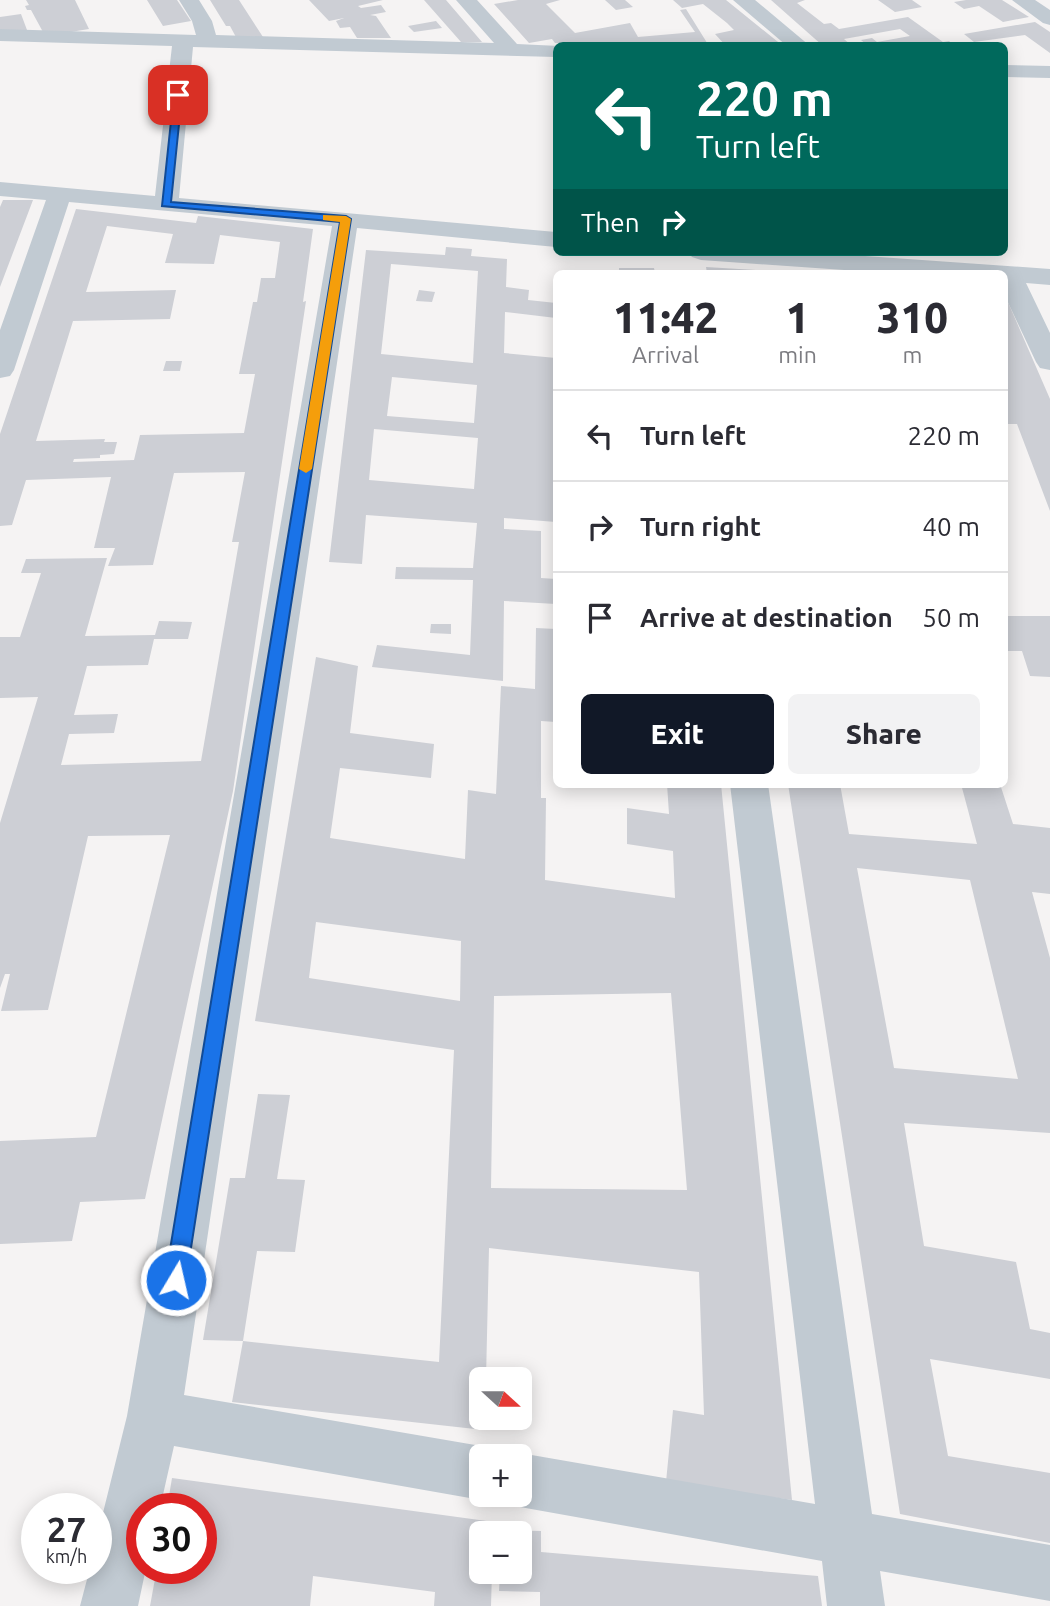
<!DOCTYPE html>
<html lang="en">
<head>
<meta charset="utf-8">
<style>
  :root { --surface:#fff; --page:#f2f2f3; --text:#2b2b33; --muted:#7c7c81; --line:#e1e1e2; --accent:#111827 }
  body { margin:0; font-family:Ubuntu,sans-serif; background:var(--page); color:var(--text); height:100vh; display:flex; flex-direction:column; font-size:26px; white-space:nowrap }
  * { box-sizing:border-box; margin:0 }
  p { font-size:23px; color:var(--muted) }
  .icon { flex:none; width:38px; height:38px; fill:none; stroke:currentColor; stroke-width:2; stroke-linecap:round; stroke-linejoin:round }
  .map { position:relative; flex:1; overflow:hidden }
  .side { position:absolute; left:553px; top:270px; width:455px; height:518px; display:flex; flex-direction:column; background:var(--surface); border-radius:10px; box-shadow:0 4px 18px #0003 }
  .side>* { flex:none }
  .top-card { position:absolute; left:553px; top:42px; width:455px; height:214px; border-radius:10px; box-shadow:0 4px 18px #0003; background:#00695c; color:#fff; overflow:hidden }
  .needle { width:46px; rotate:111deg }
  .tools { position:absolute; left:469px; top:1367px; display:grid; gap:14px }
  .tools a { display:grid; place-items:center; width:63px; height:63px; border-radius:10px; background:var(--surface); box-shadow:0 4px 18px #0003; font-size:35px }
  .speed { position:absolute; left:21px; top:1493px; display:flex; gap:14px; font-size:35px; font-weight:700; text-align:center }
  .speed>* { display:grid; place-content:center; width:91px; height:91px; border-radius:50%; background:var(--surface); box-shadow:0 4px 18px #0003; line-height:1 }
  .speed small { font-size:18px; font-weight:400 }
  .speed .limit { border:10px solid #d22; background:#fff; color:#111 }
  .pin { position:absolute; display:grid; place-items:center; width:60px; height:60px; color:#fff; margin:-30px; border-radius:14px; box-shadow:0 4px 10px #0006 }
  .me { position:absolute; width:77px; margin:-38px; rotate:9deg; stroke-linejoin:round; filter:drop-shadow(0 0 5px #0008) }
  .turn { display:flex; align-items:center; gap:24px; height:147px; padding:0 28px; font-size:32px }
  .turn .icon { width:91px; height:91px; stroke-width:2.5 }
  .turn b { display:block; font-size:49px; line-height:60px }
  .then { display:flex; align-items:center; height:66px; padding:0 28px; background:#0003; gap:14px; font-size:26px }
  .eta { display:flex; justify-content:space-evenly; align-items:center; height:119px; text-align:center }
  .eta b { font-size:42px; font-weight:800; line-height:49px }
  .button { display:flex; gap:14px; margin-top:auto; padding:14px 28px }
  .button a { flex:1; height:80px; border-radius:10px; background:var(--accent); color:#fff; font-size:28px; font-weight:800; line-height:80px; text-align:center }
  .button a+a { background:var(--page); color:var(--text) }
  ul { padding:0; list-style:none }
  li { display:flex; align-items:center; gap:21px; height:91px; padding:0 28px; border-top:2px solid var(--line) }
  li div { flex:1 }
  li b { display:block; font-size:26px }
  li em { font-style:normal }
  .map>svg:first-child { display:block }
  .building { fill:#cdcfd5; fill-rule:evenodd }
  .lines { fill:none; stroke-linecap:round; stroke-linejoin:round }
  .minor { fill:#c1cad2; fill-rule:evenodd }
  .route { fill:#1a73e8; stroke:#114b97; stroke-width:2 }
  .slow { fill:#f59e0b }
</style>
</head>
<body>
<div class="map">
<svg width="1050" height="1606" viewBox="0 0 1050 1606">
  <rect width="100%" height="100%" fill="#f5f3f3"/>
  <path class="building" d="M26,0H75L89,29L64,33L43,32L31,10H27L25,6L29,5Z
    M147,0H177L191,21L163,26Z
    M210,0H239L263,37L237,39L230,26H226Z
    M309,0H383L358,6L361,8L381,5L386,12L370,15L376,16L391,38H357L350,27L340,28L336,21L344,18L329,21Z
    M424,0H446L482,42H461Z
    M518,0H560L546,4L575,33L630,23L638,37L695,32L680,10L686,9L709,46L555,43L552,39L529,43L494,4Z
    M605,0H625L633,7L616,10Z
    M673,0H726L783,46H726L715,34L734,30L727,23L703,4L682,8Z
    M771,0H805L797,3L824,24L831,23L839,29L908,17L943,42L949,41L955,46L919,43L868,46L861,40L872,38L877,42L910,36L900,29L844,39L852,46H823Z
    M878,0H912L922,7L895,12Z
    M966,0H1002L1029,17L1003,22L979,6L964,9L954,2Z
    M21,14L27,30L0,31V17Z
    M436,21L442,28L414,32L408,26Z
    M1035,22L1050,32V53L1025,35L974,42L964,34Z
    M3,200H33L0,287V207Z
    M76,209L196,223L198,216L313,229L303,302L306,301L233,791L145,1199L80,1202L72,1241L0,1244V1141L96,1137L170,835L88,836L48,1010L1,1011L10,974H5L0,988V823L38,697L0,698V637H20L41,573H21L26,559L107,558L85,636L155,635L159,621L192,622L188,639H154L148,665L87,666L74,715L118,714L114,733L69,734L61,765L201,761L239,542H232L245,472L174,473L153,565L108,566L115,548H94L111,477L26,480L12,525L0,526V434ZM107,226L173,234L165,263L214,264L220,235L280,242L275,278H261L257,302H253L239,374H255L244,433L140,435L134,460L73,462L74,459L100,458V455L114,454L117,442H104L105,439L36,441L73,321L170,319L176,290L86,292Z
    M446,247L472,249L471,256L507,259L506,287L529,290L528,300L556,303V318L505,312L504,353L556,358V522L504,518V529L541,531V578L556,579V604L504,601L503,681L372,667L377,645L470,655L473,580L395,579L396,567L473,568L477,523L366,515L362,564L329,562L366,250L445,255ZM391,264L478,271L473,363L381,354ZM392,377L477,385L474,423L387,416ZM374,429L478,438L474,489L369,480Z
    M706,267L771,271V273H707Z
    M619,268H654L655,273H619Z
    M419,290L435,292L432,302L416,301Z
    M1004,293L1050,399V511L1017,424H1004Z
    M166,361H182L180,371H163Z
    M1004,616H1050V677L1030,676L1022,651H1004Z
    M431,624H451V634L430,633Z
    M536,628L556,629V722L541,721V798H546L545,880L675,898L673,851L627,844V808L669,814L667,784H721L792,1500L666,1482L673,1410L704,1415L699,1272L489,1248L486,1379H481V1418H485L484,1430L232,1402L243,1341L439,1362L454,1050L255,1021L316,657L358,666L350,733L434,744L431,778L340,768L330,838L465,859L468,790L496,794L501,686L535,689ZM316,922L461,941L460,1001L309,978ZM671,993L687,1190L491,1188L494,996Z
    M788,784H840L849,834L977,844L961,784H1000L1013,824L1050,828V894L1032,892L1050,958V1133L904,1123L924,1246L1016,1262L1030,1329L1050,1333V1379L930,1359L948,1456L1050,1473V1543L900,1514ZM857,868L970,880L1018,1079L894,1068Z
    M258,1094L290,1095L277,1179L305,1180L295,1252L257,1251L243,1341L203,1340L230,1178H245Z
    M172,1478L494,1522V1533H481V1572H492L491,1606H434L435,1592L313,1576L310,1606H150L157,1568H201V1508H167Z
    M501,1530L541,1531V1552L818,1576L822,1606H540V1592L499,1591L500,1572H520V1533H501Z"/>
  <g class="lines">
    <path class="minor" d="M179,0H199L212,21L216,35L494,43L456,0H477L517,44L559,46H556V57L193,47L179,198L556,232V247L357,228L184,1395L481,1446L501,1456H481V1494H495L481,1500L174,1446L160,1508H142V1568H146L138,1606H80L90,1568H96V1541L127,1416L332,226L69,202L14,370L10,376L0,378V330L46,200L0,196V182L155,196L172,46L0,41V29L196,35L192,21Z
      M733,0H755L810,46H787Z
      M1012,0H1035L1050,10V25L1043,23Z
      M1004,65L1050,66V78L1004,77Z
      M688,252H808L1050,269V285L1026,283L1050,333V370L1040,368L1036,362L1004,294V273H887L701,260L692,257Z
      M730,784H768L872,1514L1050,1545V1601L880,1571L885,1606H827L822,1561L520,1507L501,1499L499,1494H520V1456H512L520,1453L815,1504Z"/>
  </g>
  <path class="route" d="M174,93L182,95L171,202L346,216L351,219L186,1280L183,1288L176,1291L168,1288L165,1280L340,222L162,206Z"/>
  <path class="slow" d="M323,215L346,216L351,219L312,469L306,473L299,469L340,222L323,220Z"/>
</svg>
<div class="tools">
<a><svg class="needle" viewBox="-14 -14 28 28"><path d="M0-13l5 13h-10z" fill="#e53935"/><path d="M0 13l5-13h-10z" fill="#7c7c81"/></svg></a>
<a>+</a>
<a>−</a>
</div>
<div class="speed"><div>27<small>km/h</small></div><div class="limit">30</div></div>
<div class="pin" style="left:178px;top:95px;background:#d93025"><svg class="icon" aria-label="arrive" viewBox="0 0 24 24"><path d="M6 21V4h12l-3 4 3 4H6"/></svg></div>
<svg class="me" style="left:176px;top:1280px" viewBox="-20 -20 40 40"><circle r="17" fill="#1a73e8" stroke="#fff" stroke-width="3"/><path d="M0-11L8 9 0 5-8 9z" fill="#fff"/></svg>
<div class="top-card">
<div class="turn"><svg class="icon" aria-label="left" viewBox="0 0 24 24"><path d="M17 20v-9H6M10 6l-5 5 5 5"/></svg><div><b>220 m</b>Turn left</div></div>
<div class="then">Then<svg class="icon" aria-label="right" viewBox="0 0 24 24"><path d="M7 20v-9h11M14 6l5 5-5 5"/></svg></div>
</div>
<section class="side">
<div class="eta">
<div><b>11:42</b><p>Arrival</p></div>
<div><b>1</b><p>min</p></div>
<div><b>310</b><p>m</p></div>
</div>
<ul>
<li><svg class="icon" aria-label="left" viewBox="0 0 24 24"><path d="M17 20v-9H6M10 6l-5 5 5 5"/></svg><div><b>Turn left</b></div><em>220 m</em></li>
<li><svg class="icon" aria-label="right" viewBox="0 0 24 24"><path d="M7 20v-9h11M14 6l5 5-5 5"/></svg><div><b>Turn right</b></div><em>40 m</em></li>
<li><svg class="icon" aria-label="arrive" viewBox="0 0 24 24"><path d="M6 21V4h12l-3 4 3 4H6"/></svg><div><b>Arrive at destination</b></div><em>50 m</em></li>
</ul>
<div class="button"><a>Exit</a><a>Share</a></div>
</section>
</div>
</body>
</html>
